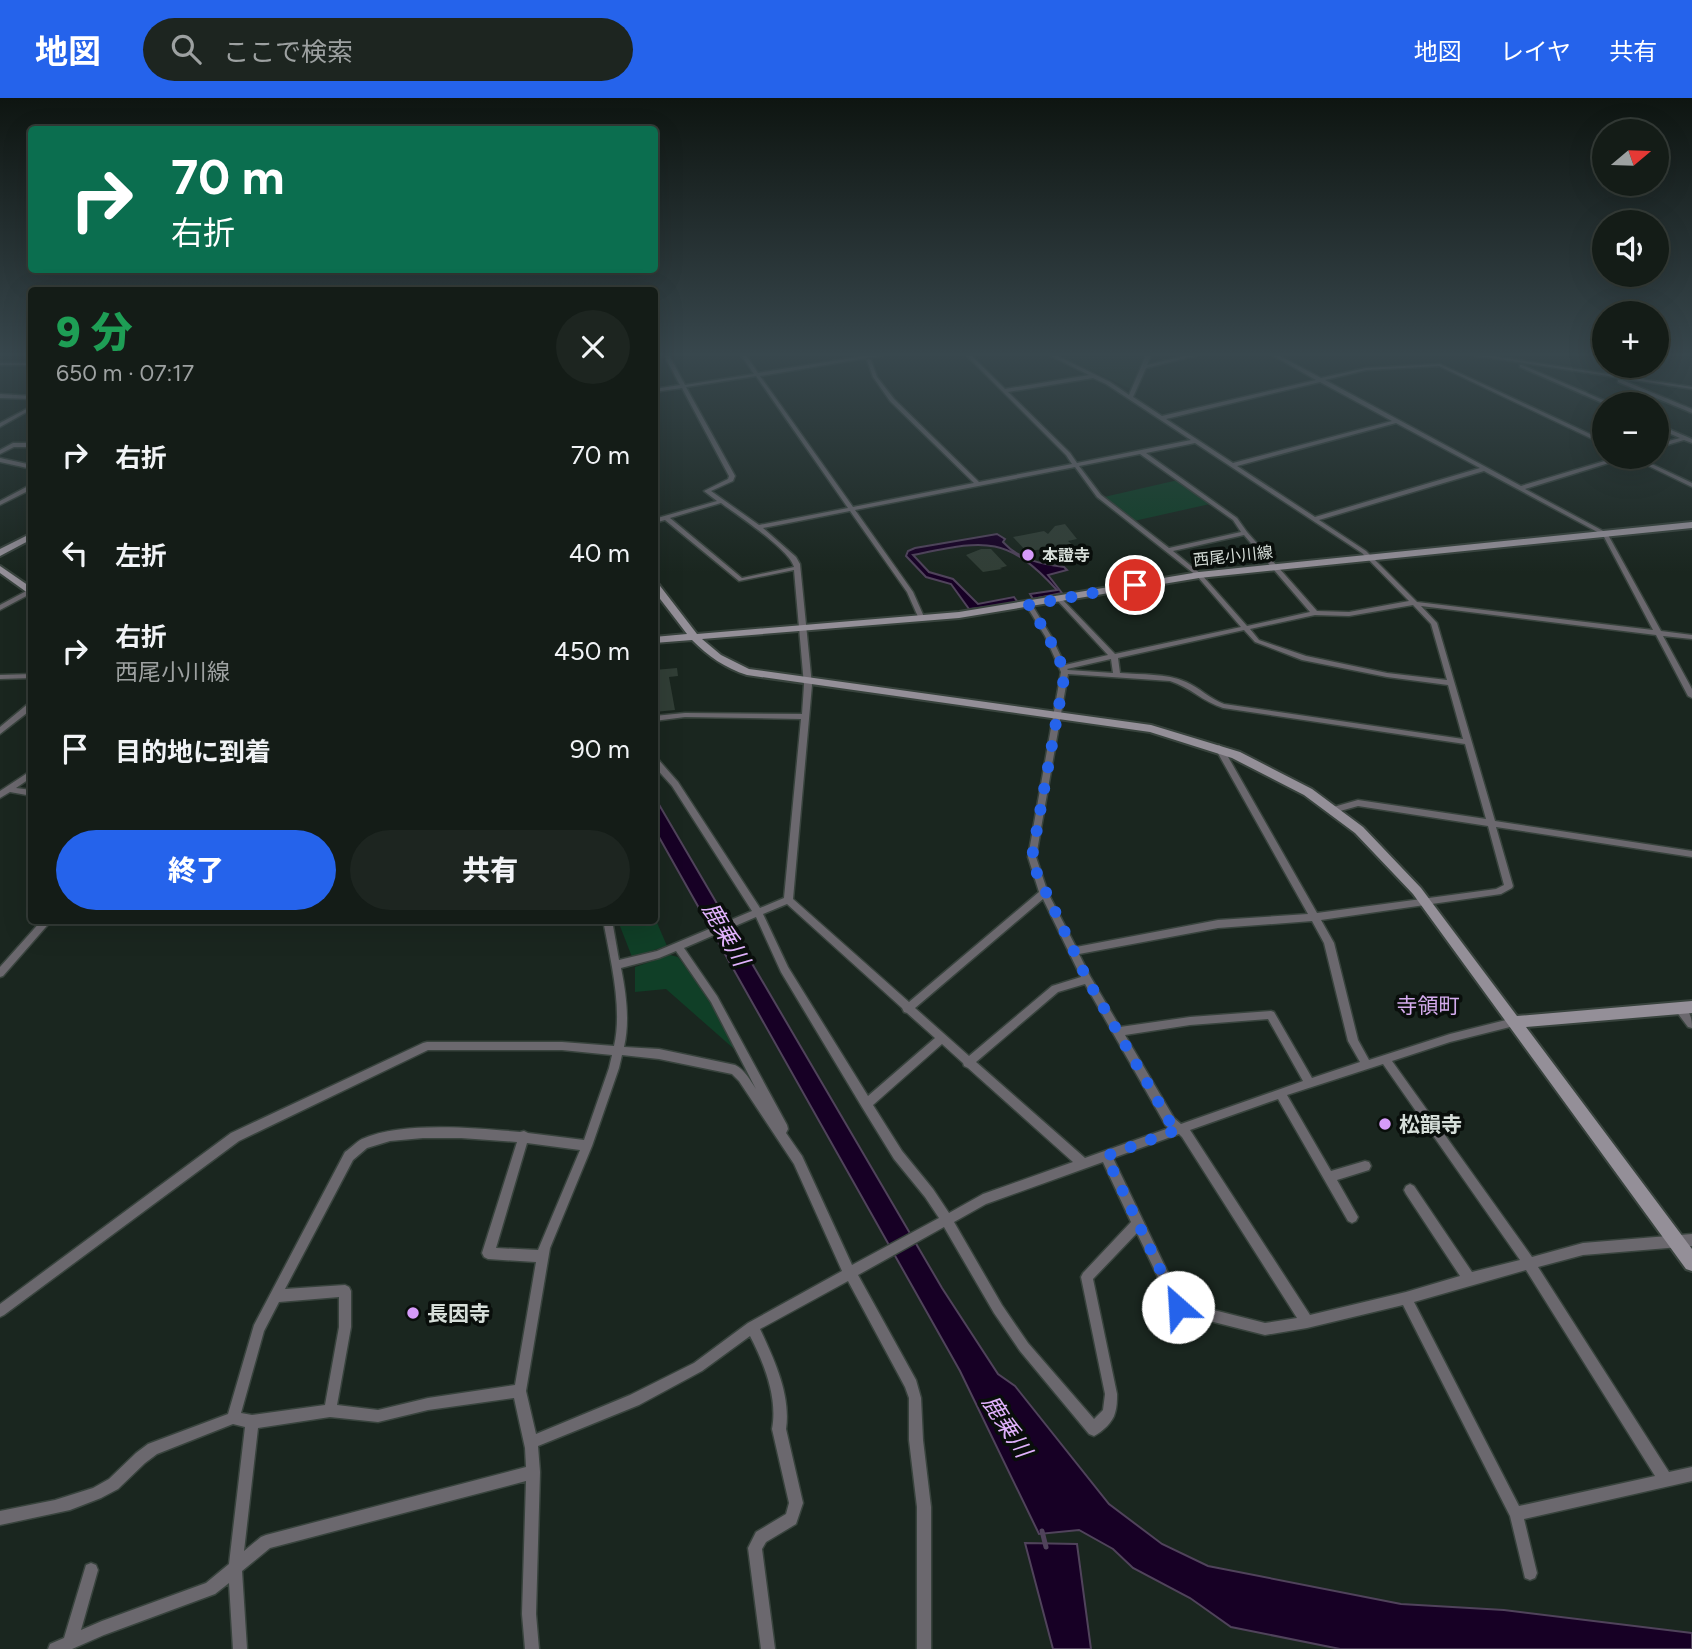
<!DOCTYPE html>
<html lang="ja">
<head>
<meta charset="utf-8">
<style>
  :root { --surface:#141c17; --page:#1d2520; --text:#f1f3f6; --muted:#9da1a1; --line:#333a36; --accent:#2563eb }
  body { margin:0; font-family:Figtree,"Noto Sans JP",sans-serif; background:var(--page); color:var(--text); height:100vh; display:flex; flex-direction:column; font-size:26px; white-space:nowrap }
  * { box-sizing:border-box; margin:0 }
  p { font-size:23px; color:var(--muted) }
  .icon { flex:none; width:38px; height:38px; fill:none; stroke:currentColor; stroke-width:2; stroke-linecap:round; stroke-linejoin:round }
  .map { position:relative; flex:1; overflow:hidden }
  .panel { position:absolute; left:28px; top:189px; width:630px; height:637px; display:flex; flex-direction:column; background:var(--surface); border-radius:7px; box-shadow:0 7px 28px #0002,0 0 0 2px var(--line) }
  .panel>* { flex:none }
  .top-card { position:absolute; left:28px; top:28px; width:630px; height:147px; border-radius:7px; box-shadow:0 7px 28px #0002,0 0 0 2px var(--line); background:#0b6e4f; color:#fff; overflow:hidden }
  .needle { width:46px; rotate:71deg }
  .fabs { position:absolute; left:1592px; top:21px; display:grid; gap:14px }
  .fabs a { display:grid; place-items:center; width:77px; height:77px; border-radius:50%; background:var(--surface); box-shadow:0 7px 28px #0002,0 0 0 2px var(--line); font-size:35px }
  .pin { position:absolute; display:grid; place-items:center; width:60px; height:60px; color:#fff; margin:-30px; border:4px solid #fff; border-radius:50%; box-shadow:0 2px 7px #0007 }
  .me { position:absolute; width:77px; margin:-38px; rotate:334deg; stroke-linejoin:round; filter:drop-shadow(0 0 5px #0008) }
  .turn { display:flex; align-items:center; gap:24px; height:147px; padding:0 28px; font-size:32px }
  .turn .icon { width:91px; height:91px; stroke-width:2.5 }
  .turn b { display:block; font-size:49px; line-height:60px }
  .round { display:grid; place-items:center; flex:none; width:74px; height:74px; border-radius:37px; background:var(--page) }
  .overview { display:flex; align-items:center; justify-content:space-between; height:119px; padding:0 28px }
  h1 { font-size:42px; font-weight:800; line-height:52px; color:#1e9e55 }
  .primary-button { display:flex; gap:14px; margin-top:auto; padding:14px 28px }
  .primary-button a { flex:1; height:80px; border-radius:42px; background:var(--accent); color:#fff; font-size:28px; font-weight:800; line-height:80px; text-align:center }
  .primary-button a+a { background:var(--page); color:var(--text) }
  ul { padding:0; list-style:none }
  li { display:flex; align-items:center; gap:21px; height:98px; padding:0 28px }
  li div { flex:1 }
  li b { display:block; font-size:26px }
  li em { font-style:normal }
  header { display:flex; align-items:center; gap:42px; box-sizing:border-box; height:98px; padding:0 35px; background:var(--accent); color:#fff }
  header strong { font-size:33px }
  nav { display:flex; gap:38px; margin-inline-start:auto; font-size:24px }
  .search { width:490px; height:63px; background:var(--page); display:flex; align-items:center; gap:18px; box-sizing:border-box; padding:0 24px; border-radius:38px; color:var(--muted); font-size:26px }
  .map>svg:first-child { display:block }
  .built { fill:#1e3025 }
  .green { fill:#103f27 }
  .water { fill:#170025; stroke:#50435b; stroke-width:2 }
  .lines { fill:none; stroke-linecap:round; stroke-linejoin:round }
  .stream { stroke:#50435b; stroke-width:5 }
  .building { fill:#313e36 }
  .street-casing { stroke:#38433d; stroke-width:3 }
  .secondary-casing { stroke:#38433d; stroke-width:4 }
  .street { fill:#6b686e; fill-rule:evenodd }
  .secondary { fill:#948f98; fill-rule:evenodd }
  .route { stroke:#2563eb; stroke-width:12; stroke-dasharray:0 21.6 }
  .poi-dot { fill:#d69bfa; stroke:#090e0b; stroke-width:2.5 }
  .labels { text-anchor:middle; dominant-baseline:central; stroke-width:7; stroke-linejoin:round; paint-order:stroke }
  .far-poi-label { font-size:16px; font-weight:bold; fill:#d6ded9; stroke:#090e0b; text-anchor:start }
  .far-street-label { font-size:16px; fill:#d6ded9; stroke:#090e0b }
  .quarter-label { font-size:21px; fill:#d4abed; stroke:#090e0b }
  .near-poi-label { font-size:21px; font-weight:bold; fill:#d6ded9; stroke:#090e0b; text-anchor:start }
  .near-water-label { font-size:23px; font-style:italic; fill:#e1b2fd; stroke:#090e0b }
</style>
</head>
<body>
<header>
<strong>地図</strong>
<div class="search"><svg class="icon" aria-label="search" viewBox="0 0 24 24"><circle cx="10" cy="10" r="6"/><path d="M15 15l6 6"/></svg>ここで検索</div>
<nav><a>地図</a><a>レイヤ</a><a>共有</a></nav>
</header>
<div class="map">
<svg width="1692" height="1551" viewBox="0 0 1692 1551">
  <rect width="100%" height="100%" fill="#1a261f"/>
  <path class="built" d="M1057,257H1145L1131,291Z"/>
  <path class="green" d="M1178,382L1210,406L1134,423L1104,399Z
    M655,820L667,848L632,859L618,823L654,822Z
    M670,857L678,859L709,900L736,948L733,950L666,891L635,894V869Z"/>
  <path class="water" d="M997,436L1005,441L1003,444C1019,462 1042,466 1064,469L1067,472L1048,477L1062,495L1033,501L1030,496L1057,492C1005,435 983,443 913,457L929,474L953,481L978,506L1014,499L1019,506L969,511L951,486L926,479L906,458L908,453L915,450Z
    M654,698L942,1190L998,1276L1015,1288L1109,1406L1162,1446L1208,1468L1401,1506L1504,1512L1692,1535V1551H1340L1231,1529L1190,1500L1133,1470L1113,1451L1079,1432L1039,1436L960,1273L655,732Z
    M1025,1445L1077,1446L1091,1551H1053Z"/>
  <g class="lines">
    <path class="stream" d="M1042,1433L1046,1449"/>
  </g>
  <path class="building" d="M1065,426L1077,441L1068,443L1076,450L1055,454L1046,451L1026,453L1013,439L1044,433L1048,436L1055,428Z
    M981,451H991L1007,468L1000,470L1002,471L983,474L966,457Z
    M677,570L678,578L669,579L675,612L654,614V572Z"/>
  <g class="lines">
    <defs>
      <path id="street" d="M664,257H669L685,287L754,276L741,257H746L758,275L870,257H884L760,278L853,409L974,385L890,303L873,279L867,262L869,261L871,262L877,279L894,301L979,384L1072,366L1066,357L966,257H971L1005,291L1089,277L1049,257H1056L1110,284L1129,297L1146,257H1151L1147,267L1188,257H1198L1146,270L1133,299L1162,318L1316,282L1272,257H1278L1321,280L1366,270L1440,266L1605,343V347L1439,268L1366,272L1325,282L1521,388L1618,359H1626L1625,360L1525,391L1607,435L1661,533L1692,537V541L1663,538L1692,591V600L1688,598L1656,537L1421,508L1437,525L1495,723L1692,753V759L1496,729L1513,788L1512,790L1501,796L1321,822L1334,845L1358,942L1369,962L1450,936L1514,920L1518,921L1519,924L1518,927L1450,944L1392,963L1532,1159L1583,1145L1692,1136V1148L1583,1157L1538,1169L1669,1374L1692,1369V1383L1524,1421L1537,1475L1535,1480L1530,1482L1525,1480L1510,1418L1403,1207L1307,1230L1265,1237L1178,1215L1174,1213L1137,1135L1093,1181L1117,1296C1117,1302 1117,1309 1115,1315C1113,1324 1102,1334 1094,1338L1089,1336L1020,1253L994,1215L944,1129L858,1177L916,1282L921,1300L923,1342L931,1409V1551H917V1409L909,1342V1300L905,1289L848,1183L760,1231C774,1261 791,1297 786,1331L803,1405L796,1426L766,1444L762,1451L775,1551H761L748,1450L756,1434L786,1416L789,1405L772,1331C778,1300 764,1265 750,1238L702,1273L639,1307L538,1348L540,1374L536,1516L539,1551H525L522,1516L526,1383L270,1450L242,1473L247,1551H233L229,1485L215,1496L104,1537L72,1551H48L50,1546L64,1540L86,1467L91,1465L96,1467L98,1472L81,1532L102,1523L206,1485L229,1466L245,1329L233,1326L157,1356L145,1365L118,1391L101,1400L70,1412L0,1427V1413L55,1402L93,1390L109,1381L136,1355L148,1346L228,1316L254,1227L345,1054C351,1050 356,1044 362,1041C402,1023 477,1030 520,1034L524,1033L528,1035L584,1042L609,970L612,957L562,952H428L239,1043L4,1217L0,1219V1206L231,1035L423,945L427,944H562L614,948C623,910 610,860 603,822H612L619,862L657,853L752,813L672,688L654,668V659L657,660L678,684L760,810L784,800L801,621L685,619L654,623V618L685,615L802,616L804,587L794,472L739,483L665,422L654,425V421L717,403L704,393L728,381L729,378L682,290L654,294V291L680,287ZM756,278L848,410L759,427L711,393L733,383L735,378L686,289ZM1093,280L1106,286L1191,342L1077,365L1070,355L1008,294ZM1320,284L1392,323L1233,365L1166,321ZM1396,325L1480,370L1315,419L1237,368ZM1195,345L1362,455L1409,503L1349,514L1317,513L1247,434L1237,420L1146,355ZM1140,356L1233,422L1241,434L1169,450L1101,397L1079,368ZM1075,369L1097,399L1197,478L1241,529L1115,556L1061,500H1057V502L1108,557L1065,567L1051,538L1032,507L1029,505L1027,506L1026,507L1045,538L1061,574L1028,759L1039,794L909,904L793,801L812,587L800,466L796,459L763,430L850,413L907,494L919,521L922,523L925,521L913,494L855,412ZM1484,373L1603,437L1653,532L1417,504L1366,453L1319,422ZM721,405C737,417 789,451 794,469L742,480L670,420ZM1244,437L1310,514L1247,528L1201,476L1173,453ZM1413,507L1431,526L1447,582L1387,575L1306,558L1259,542L1250,531L1315,517L1349,518ZM1244,532L1255,544L1302,562L1387,579L1448,587L1463,641L1224,606C1210,601 1200,590 1186,584C1166,575 1142,577 1120,575L1118,560ZM1111,561L1113,575L1068,572L1067,571ZM1068,576L1170,583C1190,589 1203,604 1223,610L1465,646L1486,721L1358,702L1330,710L1329,712L1333,715L1358,708L1488,728L1504,787L1496,791L1317,815L1223,650L1219,647L1215,650L1308,816L1218,822L1076,849L1048,795L1036,759ZM1043,801L1081,879L1052,888L969,958L915,910ZM787,806L902,910L904,914L907,915L935,940L868,998L788,869L763,816ZM756,819L781,874L862,1009L894,1061L925,1099L939,1120L852,1167L802,1058L786,1035L788,1031L787,1027L717,898L684,850ZM1312,823L1324,845L1348,943L1360,964L1312,980L1274,914L1271,913L1190,919L1120,929L1090,878L1079,856L1218,830ZM676,853L711,904L756,991C750,982 745,972 735,967L659,951L624,949C630,923 626,895 621,870L659,860ZM1085,886L1166,1028L1169,1030L1085,1060L976,964L1058,894ZM1268,921L1303,983L1181,1026L1174,1020L1125,937L1190,927ZM942,946L963,965L964,968L968,970L1073,1064L983,1096L949,1115L933,1091L902,1053L873,1007ZM622,957L659,961L732,976L739,983L794,1066L842,1173L748,1225L694,1265L630,1297L536,1336L526,1293L550,1150L592,1048L619,970ZM1383,966L1520,1162L1472,1174L1414,1088L1410,1086L1406,1088L1404,1092L1406,1096L1460,1178L1406,1194L1310,1217L1190,1032L1278,1001L1348,1123L1352,1125L1356,1123L1358,1119L1337,1082L1369,1072L1371,1068L1369,1064L1365,1063L1331,1073L1287,997ZM1179,1036L1182,1039L1297,1220L1265,1225L1182,1204L1113,1060ZM423,1040H461L517,1044L482,1155L484,1159L488,1161L536,1164L515,1287L428,1300L378,1312L337,1307L351,1229V1193L349,1189L345,1187L285,1191L353,1062L367,1050L390,1043ZM527,1045L580,1052L538,1152L496,1150ZM1103,1064L1131,1124L1083,1175L1081,1179L1105,1296L1103,1312L1094,1321L1028,1245L1002,1207L954,1124L986,1106ZM1526,1172L1655,1378L1519,1408L1414,1204ZM339,1199V1229L325,1307L252,1317L241,1315L264,1233L279,1204ZM514,1300L525,1350L526,1369L266,1437L261,1439L244,1453L258,1330L330,1319L378,1324L428,1312Z
        M1472,257H1486L1692,289V291Z
        M1602,257H1605V260H1603Z
        M0,265H32V267H0Z
        M1522,267L1610,305L1611,306H1605L1520,269V267Z
        M1618,282H1622L1692,311V315L1618,284Z
        M0,296L32,298V301L0,300Z
        M32,308V311L0,329V325Z
        M1657,326L1692,341V345L1684,342L1657,350V346L1680,340L1657,330Z
        M13,345H32V349H14L0,356V352Z
        M1630,359H1637L1692,385V389Z
        M0,360L32,367V371L0,364Z
        M32,386V391L0,407V403Z
        M32,490V495L0,512V507Z
        M32,576V580L0,581V577Z
        M29,605H32V611L0,636V629Z
        M32,672V679L16,690L32,692V698L10,694L0,700V693Z
        M42,822H52L3,878L0,879V869Z
        M1679,906C1690,911 1692,920 1692,930L1688,929L1676,913L1674,910L1676,907Z"/>
      <path id="secondary" d="M1692,424V430L1199,480L959,520L702,541L721,557L749,571L1151,627L1240,654L1312,691L1363,729L1421,790L1517,918L1692,903V915L1526,929L1692,1151V1173L1686,1171L1413,796L1355,735L1304,697L1232,660L1150,634L747,577C725,570 708,558 692,542L654,545V539L687,536L654,493V483L657,484L697,536L959,514L1199,474Z
        M32,435V441L0,458V451Z
        M0,468L32,490V498L0,475Z"/>
    </defs>
    <use href="#street" class="street-casing"/>
    <use href="#secondary" class="secondary-casing"/>
    <use href="#street" class="street"/>
    <use href="#secondary" class="secondary"/>
  </g>
  <linearGradient id="sky" x2="0" y2="1"><stop stop-color="#0e1511"/><stop offset="0.54" stop-color="#38474d"/><stop offset="1" stop-color="#38474d" stop-opacity="0"/></linearGradient>
  <rect width="1692" height="475" fill="url(#sky)"/>
  <g class="lines">
    <path class="route" d="M1135,487L1029,507L1048,538L1065,574L1032,759L1034,769L1087,881L1170,1024L1179,1031L1106,1058L1178,1209"/>
  </g>
  <g class="poi-dot">
    <circle cx="1028" cy="457" r="7"/>
    <circle cx="1385" cy="1026" r="7"/>
    <circle cx="413" cy="1215" r="7"/>
  </g>
  <g class="labels">
    <g class="far-poi-label">
      <text x="1042" y="457">本證寺</text>
    </g>
    <g class="far-street-label">
      <text transform="translate(1233 458) rotate(-6)">西尾小川線</text>
    </g>
    <g class="quarter-label">
      <text x="1428" y="907">寺領町</text>
    </g>
    <g class="near-poi-label">
      <text x="1399" y="1026">松韻寺</text>
      <text x="427" y="1215">長因寺</text>
    </g>
    <g class="near-water-label">
      <text transform="translate(726 836) rotate(60)">鹿乗川</text>
      <text transform="translate(1007 1328) rotate(57)">鹿乗川</text>
    </g>
  </g>
</svg>
<div class="fabs">
<a><svg class="needle" viewBox="-14 -14 28 28"><path d="M0-13l5 13h-10z" fill="#e53935"/><path d="M0 13l5-13h-10z" fill="#9da1a1"/></svg></a>
<a><svg class="icon" aria-label="sound" viewBox="0 0 24 24"><path d="M4 9h4l5-4v14l-5-4H4zM17 9q2 3 0 6"/></svg></a>
<a>+</a>
<a>−</a>
</div>
<div class="pin" style="left:1135px;top:487px;background:#d93025"><svg class="icon" aria-label="arrive" viewBox="0 0 24 24"><path d="M6 21V4h12l-3 4 3 4H6"/></svg></div>
<svg class="me" style="left:1178px;top:1209px" viewBox="-20 -20 40 40"><circle r="19" fill="#fff"/><path d="M0-13L10 11 0 6-10 11z" fill="#2563eb"/></svg>
<div class="top-card">
<div class="turn"><svg class="icon" aria-label="right" viewBox="0 0 24 24"><path d="M7 20v-9h11M14 6l5 5-5 5"/></svg><div><b>70 m</b>右折</div></div>
</div>
<section class="panel">
<div class="overview"><div><h1>9 分</h1><p>650 m · 07:17</p></div><a class="round"><svg class="icon" aria-label="close" viewBox="0 0 24 24"><path d="M6 6l12 12M18 6L6 18"/></svg></a></div>
<ul>
<li><svg class="icon" aria-label="right" viewBox="0 0 24 24"><path d="M7 20v-9h11M14 6l5 5-5 5"/></svg><div><b>右折</b></div><em>70 m</em></li>
<li><svg class="icon" aria-label="left" viewBox="0 0 24 24"><path d="M17 20v-9H6M10 6l-5 5 5 5"/></svg><div><b>左折</b></div><em>40 m</em></li>
<li><svg class="icon" aria-label="right" viewBox="0 0 24 24"><path d="M7 20v-9h11M14 6l5 5-5 5"/></svg><div><b>右折</b><p>西尾小川線</p></div><em>450 m</em></li>
<li><svg class="icon" aria-label="arrive" viewBox="0 0 24 24"><path d="M6 21V4h12l-3 4 3 4H6"/></svg><div><b>目的地に到着</b></div><em>90 m</em></li>
</ul>
<div class="primary-button"><a>終了</a><a>共有</a></div>
</section>
</div>
</body>
</html>
